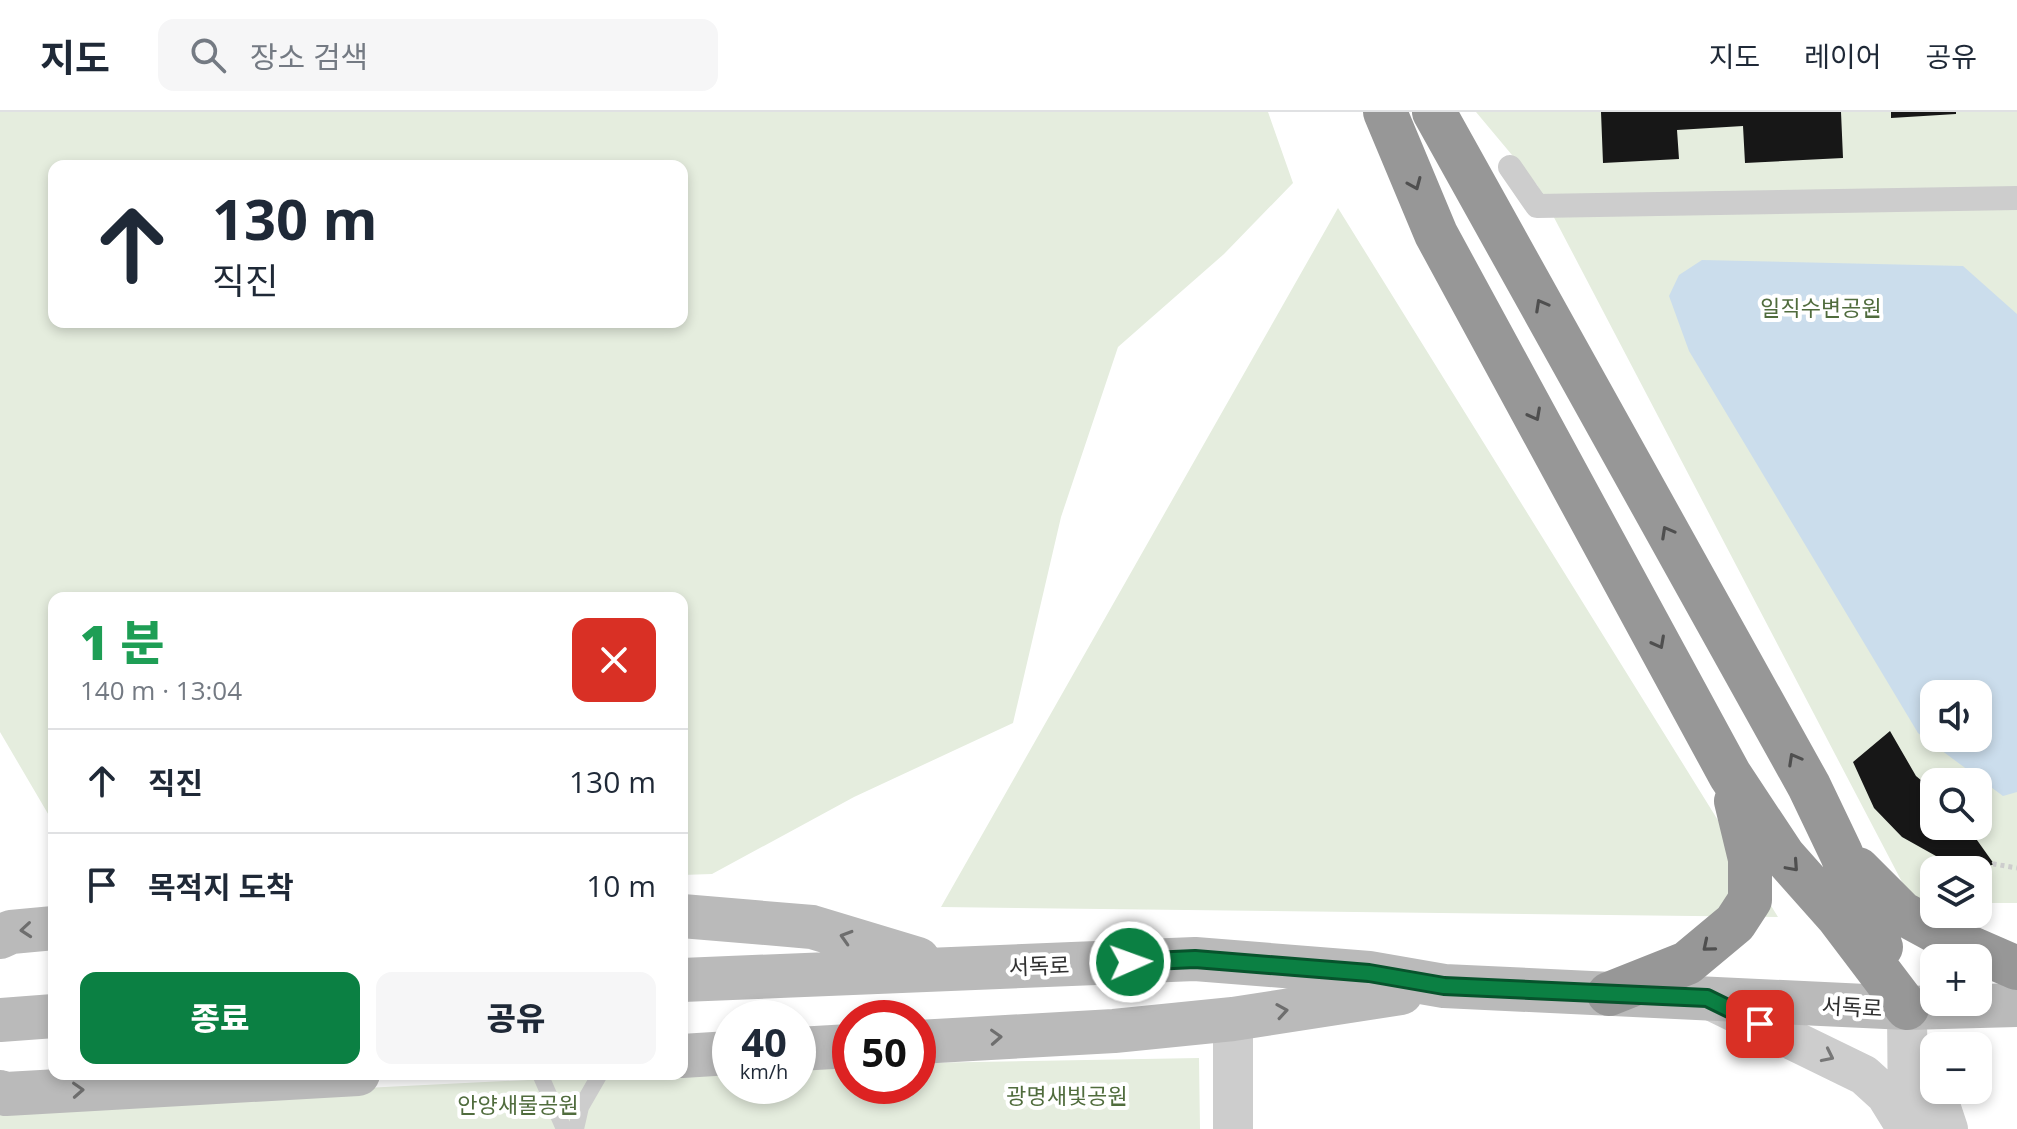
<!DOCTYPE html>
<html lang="ko">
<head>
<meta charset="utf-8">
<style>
  :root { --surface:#fff; --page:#f6f6f7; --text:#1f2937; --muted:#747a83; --line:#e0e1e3; --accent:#0b8043 }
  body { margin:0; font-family:"Open Sans","Noto Sans KR",sans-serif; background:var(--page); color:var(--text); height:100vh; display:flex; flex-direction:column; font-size:30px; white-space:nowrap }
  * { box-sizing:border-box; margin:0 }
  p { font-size:26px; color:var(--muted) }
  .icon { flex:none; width:44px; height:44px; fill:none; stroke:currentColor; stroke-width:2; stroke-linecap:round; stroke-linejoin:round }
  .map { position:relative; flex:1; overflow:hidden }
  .drawer { position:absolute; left:48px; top:480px; width:640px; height:488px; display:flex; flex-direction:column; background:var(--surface); border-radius:16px; box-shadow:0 4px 12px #0003 }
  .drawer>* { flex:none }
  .banner { position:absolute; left:48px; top:48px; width:640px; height:168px; border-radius:16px; box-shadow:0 4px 12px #0003; background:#fff; color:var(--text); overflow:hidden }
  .controls { position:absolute; left:1920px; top:568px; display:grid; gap:16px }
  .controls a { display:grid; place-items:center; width:72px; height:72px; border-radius:16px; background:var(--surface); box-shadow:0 4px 12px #0003; font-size:40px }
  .speed { position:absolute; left:712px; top:888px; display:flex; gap:16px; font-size:40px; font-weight:700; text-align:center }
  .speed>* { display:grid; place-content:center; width:104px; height:104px; border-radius:50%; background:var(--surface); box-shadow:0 4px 12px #0003; line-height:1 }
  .speed small { font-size:20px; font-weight:400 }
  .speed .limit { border:12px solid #d22; background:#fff; color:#111 }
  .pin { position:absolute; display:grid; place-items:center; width:68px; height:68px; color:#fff; margin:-34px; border-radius:16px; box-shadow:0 4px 12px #0006 }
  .me { position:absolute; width:88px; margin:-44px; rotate:88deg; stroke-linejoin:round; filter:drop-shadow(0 0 6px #0008) }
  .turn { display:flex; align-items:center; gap:28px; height:168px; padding:0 32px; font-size:36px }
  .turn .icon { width:104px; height:104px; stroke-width:2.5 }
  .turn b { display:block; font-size:56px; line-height:68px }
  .round { display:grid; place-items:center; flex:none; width:84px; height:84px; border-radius:16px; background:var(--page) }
  .summary { display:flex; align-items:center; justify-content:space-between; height:136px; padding:0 32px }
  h1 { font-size:48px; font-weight:800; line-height:60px; color:#1e9e55 }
  .action { display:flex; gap:16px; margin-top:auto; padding:16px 32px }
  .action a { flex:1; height:92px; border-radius:16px; background:var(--accent); color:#fff; font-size:32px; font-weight:800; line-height:92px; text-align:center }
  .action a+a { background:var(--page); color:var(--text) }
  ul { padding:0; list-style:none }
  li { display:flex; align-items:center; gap:24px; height:104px; padding:0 32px; border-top:2px solid var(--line) }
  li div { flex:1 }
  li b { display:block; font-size:30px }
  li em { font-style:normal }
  header { display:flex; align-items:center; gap:48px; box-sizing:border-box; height:112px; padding:0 40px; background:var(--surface); border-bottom:2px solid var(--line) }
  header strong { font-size:38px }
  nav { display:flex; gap:44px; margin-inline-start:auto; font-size:28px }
  .search { width:560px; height:72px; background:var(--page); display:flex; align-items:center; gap:20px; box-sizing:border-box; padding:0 28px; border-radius:16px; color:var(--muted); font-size:30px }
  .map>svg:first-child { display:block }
  .green { fill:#e5edde; fill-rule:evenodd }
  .water { fill:#cbddec; fill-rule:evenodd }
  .building { fill:#171717 }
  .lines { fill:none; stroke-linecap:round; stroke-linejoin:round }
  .path { stroke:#cdcdcd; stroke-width:5; stroke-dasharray:4 4; stroke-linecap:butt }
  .service { stroke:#cdcdcd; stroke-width:16 }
  .pedestrian { stroke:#cdcdcd; stroke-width:24 }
  .tertiary { stroke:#cdcdcd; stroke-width:40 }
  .secondary { stroke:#bababa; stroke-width:44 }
  .motorway { stroke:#979797; stroke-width:44 }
  .oneway { stroke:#4f4f4f }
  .oneway2 { stroke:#6e6e6e }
  .oneway3 { stroke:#777 }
  .route-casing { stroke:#07532c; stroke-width:20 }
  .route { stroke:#0b8043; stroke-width:14 }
  .labels { text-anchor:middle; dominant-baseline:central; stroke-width:8; stroke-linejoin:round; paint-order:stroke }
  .park-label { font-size:22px; fill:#506c3d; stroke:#fff }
  .street-label { font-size:22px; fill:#303030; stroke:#fff }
</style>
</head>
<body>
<header>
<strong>지도</strong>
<div class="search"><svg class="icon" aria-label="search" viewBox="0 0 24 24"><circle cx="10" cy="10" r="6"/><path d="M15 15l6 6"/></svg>장소 검색</div>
<nav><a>지도</a><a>레이어</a><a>공유</a></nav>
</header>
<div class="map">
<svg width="2017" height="1017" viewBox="0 0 2017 1017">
  <rect width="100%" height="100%" fill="#fff"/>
  <path class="green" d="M0,0H1268L1293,71L1224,142L1118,235L1061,405L1013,611L854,685L712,762L682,763V486H54V712L0,620ZM54,54H682V210H54Z
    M1476,0H2017V791H1978V758H1934V791H1913L1537,73ZM1934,582H1978V626H1934ZM1934,670H1978V714H1934Z
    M1338,96L1778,805L941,795Z
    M1199,946L1200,1017H0V994L730,958V974H798V955L850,953V974H918V951Z"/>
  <path class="water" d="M1702,148L1963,154L2017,202V680L2003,684L1918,621L1689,239L1669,184L1679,163ZM1934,582H1978V626H1934Z"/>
  <path class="building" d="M1601,0H1841L1843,46L1745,51L1743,14L1677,18L1679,47L1603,51Z
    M1891,0H1956V2L1891,6Z
    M1890,619L1916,664L1934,679V714H1967L1994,752L1978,759L1961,758L1902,725L1874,696L1853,650Z"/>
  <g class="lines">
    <path class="path" d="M1978,759L1994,752L2017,756"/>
    <path class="service" d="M540,962L564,1017
      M576,1017L581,995L600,962"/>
    <path class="pedestrian" d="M1510,55L1537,94L2017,86"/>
    <path class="tertiary" d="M1710,888L1864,963L1886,983L1907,1017
      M1907,896L1908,1017
      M1233,907V1017
      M1935,978L1948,1017"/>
    <path class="secondary" d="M682,804L812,815L918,847
      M0,825L11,820L54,816
      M682,868L1195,847L1369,861L1444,874L1907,896L2017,893
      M0,908L54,904
      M918,930L1114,919L1233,907L1401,881
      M798,937L850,934
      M682,944L730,941
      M0,980L6,982L358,962"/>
    <path class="motorway" d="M1385,0L1436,122L1730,663L1783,743L1838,805L1907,896
      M1434,0L1809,674L1841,741L1881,835
      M1858,757L1902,801L1948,826L2017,856
      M1609,882L1687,851L1735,811L1750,788V747L1736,689"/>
  </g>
  <defs><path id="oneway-chevron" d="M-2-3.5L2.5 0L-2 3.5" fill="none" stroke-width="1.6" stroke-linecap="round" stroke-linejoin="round" transform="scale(2)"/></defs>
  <g class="oneway">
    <use href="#oneway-chevron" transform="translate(1415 72) rotate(67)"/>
    <use href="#oneway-chevron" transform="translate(1541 193) rotate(-119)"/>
    <use href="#oneway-chevron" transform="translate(1535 303) rotate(62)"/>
    <use href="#oneway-chevron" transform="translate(1667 420) rotate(-119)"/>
    <use href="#oneway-chevron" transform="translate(1659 531) rotate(62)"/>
    <use href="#oneway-chevron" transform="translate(1794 647) rotate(-119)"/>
    <use href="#oneway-chevron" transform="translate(1793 754) rotate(48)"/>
    <use href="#oneway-chevron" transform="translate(1708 834) rotate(140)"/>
  </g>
  <g class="oneway2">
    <use href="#oneway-chevron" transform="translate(26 818) rotate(175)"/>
    <use href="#oneway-chevron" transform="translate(846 825) rotate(-163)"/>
    <use href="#oneway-chevron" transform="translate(1282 899) rotate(-9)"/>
    <use href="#oneway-chevron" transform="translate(996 925) rotate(-3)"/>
    <use href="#oneway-chevron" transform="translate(78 978) rotate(-3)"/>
  </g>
  <use class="oneway3" href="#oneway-chevron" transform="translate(1828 944) rotate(26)"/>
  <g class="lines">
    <defs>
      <path id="route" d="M1130,850L1195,847L1369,861L1444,874L1707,886L1760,912"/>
    </defs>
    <use href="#route" class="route-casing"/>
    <use href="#route" class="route"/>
  </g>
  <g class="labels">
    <g class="park-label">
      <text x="1821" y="195">일직수변공원</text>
      <text x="1067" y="983">광명새빛공원</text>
      <text x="518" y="992">안양새물공원</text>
    </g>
    <g class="street-label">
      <text transform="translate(1039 853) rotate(-2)">서독로</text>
      <text transform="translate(1852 894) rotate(3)">서독로</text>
    </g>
  </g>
</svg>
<div class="controls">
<a><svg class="icon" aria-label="sound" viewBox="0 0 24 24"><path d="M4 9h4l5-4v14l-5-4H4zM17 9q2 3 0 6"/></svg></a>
<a><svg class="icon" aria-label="search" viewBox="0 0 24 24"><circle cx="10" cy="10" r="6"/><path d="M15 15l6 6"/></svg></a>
<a><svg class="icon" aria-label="layers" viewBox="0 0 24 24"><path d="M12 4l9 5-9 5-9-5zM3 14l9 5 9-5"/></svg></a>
<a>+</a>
<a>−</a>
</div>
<div class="speed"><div>40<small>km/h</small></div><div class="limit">50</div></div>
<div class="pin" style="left:1760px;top:912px;background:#d93025"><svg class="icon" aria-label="arrive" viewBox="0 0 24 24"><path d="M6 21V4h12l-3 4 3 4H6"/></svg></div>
<svg class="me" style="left:1130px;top:850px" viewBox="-20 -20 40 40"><circle r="17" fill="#0b8043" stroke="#fff" stroke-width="3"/><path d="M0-11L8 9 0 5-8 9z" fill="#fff"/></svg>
<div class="banner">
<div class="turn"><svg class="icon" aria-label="ahead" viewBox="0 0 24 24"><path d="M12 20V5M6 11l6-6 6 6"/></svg><div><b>130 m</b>직진</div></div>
</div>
<section class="drawer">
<div class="summary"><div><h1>1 분</h1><p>140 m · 13:04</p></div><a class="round" style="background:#d93025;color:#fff"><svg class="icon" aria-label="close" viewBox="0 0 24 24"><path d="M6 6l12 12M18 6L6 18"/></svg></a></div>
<ul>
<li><svg class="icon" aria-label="ahead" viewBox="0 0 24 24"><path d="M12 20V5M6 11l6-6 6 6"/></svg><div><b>직진</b></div><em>130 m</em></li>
<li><svg class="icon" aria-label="arrive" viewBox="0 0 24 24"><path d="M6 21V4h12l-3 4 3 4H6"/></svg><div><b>목적지 도착</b></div><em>10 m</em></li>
</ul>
<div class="action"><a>종료</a><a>공유</a></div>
</section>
</div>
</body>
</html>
